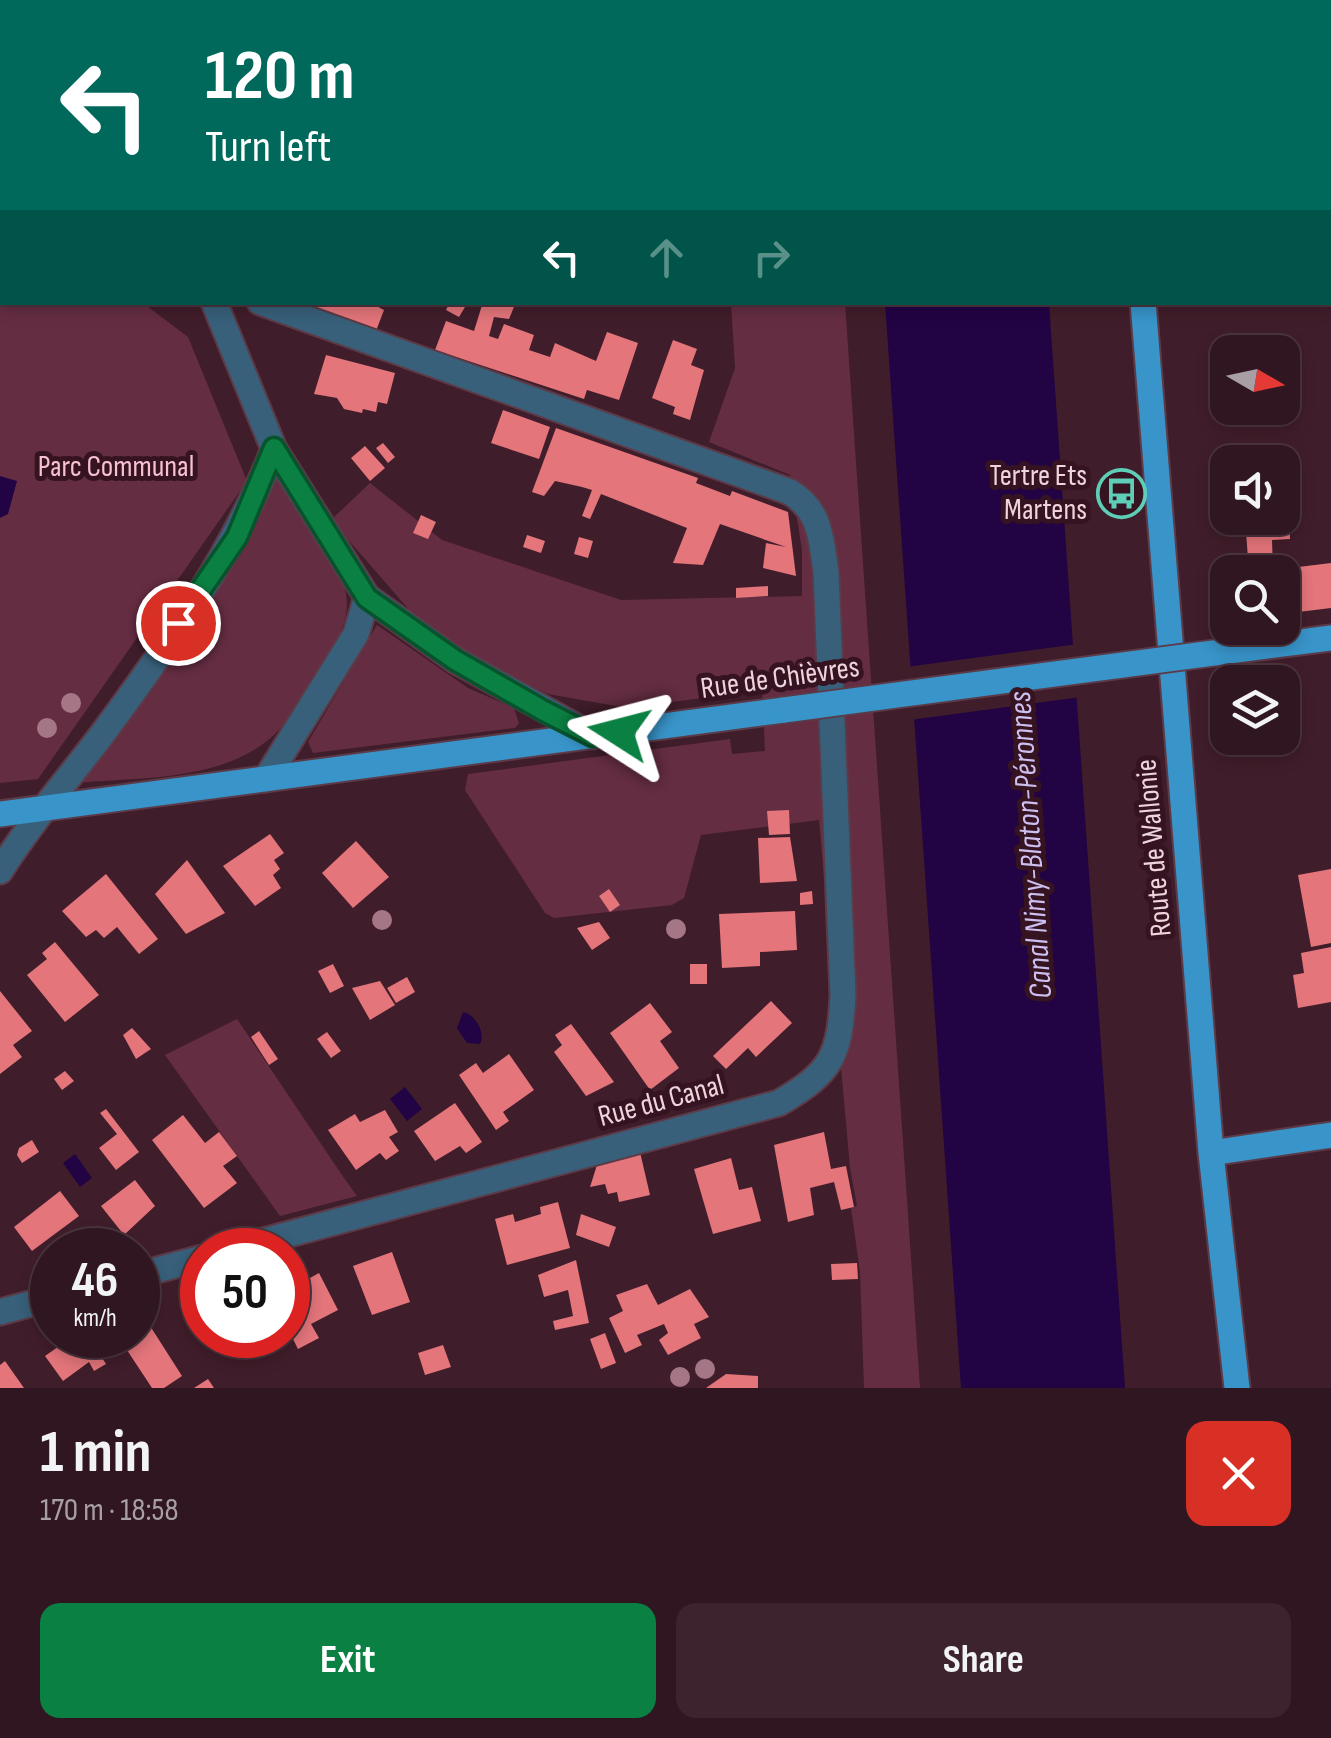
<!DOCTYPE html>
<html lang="en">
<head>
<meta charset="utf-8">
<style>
  :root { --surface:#301620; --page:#3c232d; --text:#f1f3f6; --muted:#a89fa5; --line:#4b353e; --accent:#0b8043 }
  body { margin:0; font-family:"Sofia Sans Condensed",sans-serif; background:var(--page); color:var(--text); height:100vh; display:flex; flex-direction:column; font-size:38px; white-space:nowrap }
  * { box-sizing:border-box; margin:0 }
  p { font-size:32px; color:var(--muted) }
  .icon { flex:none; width:55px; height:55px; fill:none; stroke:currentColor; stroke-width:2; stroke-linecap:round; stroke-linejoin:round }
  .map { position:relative; height:1388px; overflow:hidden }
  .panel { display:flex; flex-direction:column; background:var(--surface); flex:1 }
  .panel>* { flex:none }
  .banner { position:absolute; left:0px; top:0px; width:1332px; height:305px; box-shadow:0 5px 15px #0003,0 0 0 2px var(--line); background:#00695c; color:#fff; overflow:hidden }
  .needle { width:65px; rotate:99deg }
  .buttons { position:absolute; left:1210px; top:335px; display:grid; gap:20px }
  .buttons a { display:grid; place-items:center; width:90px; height:90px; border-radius:20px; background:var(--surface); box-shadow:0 5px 15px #0003,0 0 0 2px var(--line); font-size:50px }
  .speed { position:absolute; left:30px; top:1228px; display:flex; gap:20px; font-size:50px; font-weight:700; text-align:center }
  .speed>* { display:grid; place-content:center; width:130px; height:130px; border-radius:50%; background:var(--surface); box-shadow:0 5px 15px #0003,0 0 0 2px var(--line); line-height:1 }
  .speed small { font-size:25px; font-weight:400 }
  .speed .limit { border:15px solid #d22; background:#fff; color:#111 }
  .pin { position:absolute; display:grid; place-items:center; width:85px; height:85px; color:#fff; margin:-42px; border:5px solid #fff; border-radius:50%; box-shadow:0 2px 10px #0007 }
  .me { position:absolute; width:110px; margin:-55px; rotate:279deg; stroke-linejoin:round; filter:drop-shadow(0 0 8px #0008) }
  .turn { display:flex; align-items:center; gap:35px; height:210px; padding:0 40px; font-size:45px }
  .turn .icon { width:130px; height:130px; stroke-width:2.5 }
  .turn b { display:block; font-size:70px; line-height:85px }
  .lanes { display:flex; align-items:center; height:95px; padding:0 40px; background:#0003; justify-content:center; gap:50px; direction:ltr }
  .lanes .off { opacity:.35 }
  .round { display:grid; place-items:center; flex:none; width:105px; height:105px; border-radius:20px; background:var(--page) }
  .head { display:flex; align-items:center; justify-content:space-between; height:170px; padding:0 40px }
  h1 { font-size:60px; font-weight:700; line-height:75px }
  .cta { display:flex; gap:20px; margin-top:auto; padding:20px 40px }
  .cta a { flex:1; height:115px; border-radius:20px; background:var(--accent); color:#fff; font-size:40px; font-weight:700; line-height:115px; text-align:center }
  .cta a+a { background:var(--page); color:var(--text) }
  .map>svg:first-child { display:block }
  .green { fill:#652d42 }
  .water { fill:#220344 }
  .pier { fill:#401d2a }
  .building { fill:#e3757b }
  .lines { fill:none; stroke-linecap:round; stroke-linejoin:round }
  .minor-casing { stroke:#5c3a47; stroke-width:29 }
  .major-casing { stroke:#5c3a47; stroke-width:29 }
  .minor { stroke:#38607a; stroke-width:25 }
  .major { stroke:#3894c9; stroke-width:25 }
  .major-bridge-casing { stroke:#5c3a47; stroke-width:29; stroke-linecap:butt }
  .major-bridge { stroke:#3894c9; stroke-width:25 }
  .tree { fill:#a57786 }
  .route-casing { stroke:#07532c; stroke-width:25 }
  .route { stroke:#0b8043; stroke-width:18 }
  .labels { text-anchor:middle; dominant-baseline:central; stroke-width:10; stroke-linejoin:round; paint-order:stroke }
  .park-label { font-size:30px; fill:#f8c1d2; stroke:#351320 }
  .poi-label { font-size:30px; fill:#eed5dd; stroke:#351320; text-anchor:end }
  .street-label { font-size:30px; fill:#eed5dd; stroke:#351320 }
  .water-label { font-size:32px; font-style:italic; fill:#cdbfef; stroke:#351320 }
</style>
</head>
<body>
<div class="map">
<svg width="1331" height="1388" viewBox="0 0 1331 1388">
  <rect width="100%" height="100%" fill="#401d2a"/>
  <path class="green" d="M191,0H821L822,2H191Z
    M0,199L2,302L143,303L188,337L247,481L38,779L0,783Z
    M731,303H845L920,1388H864L860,1272L851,1208L857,1206L850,1168L819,820L701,835L684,898L672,905L554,918L545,913L465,790L468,774L730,739L732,754L765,751L762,690L627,708L548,694L490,666L425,628L331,520L370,483L442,540L621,600L802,596V550L790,475L709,442L735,368Z
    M272,470L344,585C354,619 336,642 318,670C305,690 293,717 275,734C224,782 140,777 75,783L255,522Z
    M377,625L468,688L514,708L519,723L515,728L313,753L308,742Z
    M237,1019L344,1178L357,1196L280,1216L165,1055Z"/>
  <path class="water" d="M863,0H1028V2H864Z
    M885,303H1049L1125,1388H961Z
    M0,476L17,481L8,514L0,518Z
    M463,1012C475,1014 486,1033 480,1044L467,1043L457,1028Z
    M405,1087L422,1109L407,1121L390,1099Z
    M75,1154L92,1178L80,1187L63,1163Z"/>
  <path class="pier" d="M1078,644L1081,697L910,720L906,667Z"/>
  <path class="building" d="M369,302L384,310L376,331L293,303Z
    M450,302H468L459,317L446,310Z
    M483,302H516L509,319L494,317L489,336L498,339L504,324L534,335L529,350L550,357L555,343L596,361L607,332L638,343L619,400L587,390L584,399L435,350L446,321L474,331Z
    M673,340L697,349L691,365L704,370L690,420L673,414L675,407L652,398Z
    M326,355L395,373L387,404L378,402L376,412L363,409L362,413L344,409L337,398L314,394Z
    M503,410L550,427L539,459L491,443Z
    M556,428L698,478L696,483L730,496L732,491L788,512L796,576L763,568L766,543L786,547L720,524L703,565L673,563L687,528L601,494L590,519L582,516L592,490L582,487L555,481L544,496L532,492Z
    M383,443L395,457L388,463L376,448Z
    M365,446L385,468L370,481L351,458Z
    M1282,487H1288L1290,539L1272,540L1273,572H1249L1245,518H1282Z
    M421,515L436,522L428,539L413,533Z
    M527,535L545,541L541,553L523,547Z
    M579,537L593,541L588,558L574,554Z
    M1331,563V608L1282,614V569Z
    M768,586V596L736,598V588Z
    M789,810L790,834L769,835L767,811Z
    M270,834L284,853L274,860L280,869L273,875L281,888L255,906L223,866Z
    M790,837L797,881L760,883L758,838Z
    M356,841L389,877L353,908L322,873Z
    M187,860L225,913L186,934L155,894Z
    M1331,869V943L1311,947L1298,875Z
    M106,874L158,939L139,954L117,927L104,938L96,930L86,937L62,911Z
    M609,889L620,905L610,912L599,896Z
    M812,891L813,904L800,905V893Z
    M795,911L797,950L760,952V966L722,968L719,914Z
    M599,922L610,938L592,950L577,928Z
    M55,942L99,995L65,1022L27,975L47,959L42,953Z
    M1331,947V1002L1298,1008L1293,975L1304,973L1301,953Z
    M333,964L344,986L330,993L318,971Z
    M690,964H707V984H690Z
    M407,977L415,992L396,1003L387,988Z
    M380,981L395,1005L370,1020L352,988Z
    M0,991L32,1031L13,1045L22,1057L0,1074Z
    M771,1001L792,1023L756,1057L748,1048L726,1069L713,1056Z
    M650,1003L672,1032L660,1041L679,1068L650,1090L610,1033Z
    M571,1024L614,1082L586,1096L554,1052L562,1045L555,1035Z
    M132,1028L151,1049L136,1059L123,1035Z
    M259,1031L278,1059L269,1065L251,1037Z
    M327,1032L341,1051L331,1058L317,1039Z
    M509,1054L534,1090L503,1112L509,1121L496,1130L459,1075L476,1063L483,1073Z
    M65,1071L74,1081L62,1090L54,1079Z
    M455,1103L482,1142L466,1153L460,1146L435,1161L414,1131Z
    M106,1109L139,1152L116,1170L99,1148L117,1134L100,1113Z
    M385,1110L398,1132L389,1137L399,1151L386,1160L380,1153L356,1170L328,1130L355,1114L360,1122Z
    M183,1115L205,1143L219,1132L237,1156L223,1166L237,1183L204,1208L152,1140Z
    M824,1132L831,1169L846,1166L854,1207L841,1210L834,1182L810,1188L814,1215L788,1222L774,1145Z
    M32,1140L39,1152L22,1163L17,1155L19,1148Z
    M640,1152L650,1195L619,1202L617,1192L608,1194L605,1184L590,1187L597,1165Z
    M731,1158L739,1190L752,1187L761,1221L713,1234L694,1169Z
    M135,1180L155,1206L124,1235L101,1206Z
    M60,1191L79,1216L32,1251L14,1227Z
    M558,1202L570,1248L507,1265L495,1219L513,1214L515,1222L541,1214L540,1207Z
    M581,1214L616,1227L609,1247L576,1235Z
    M392,1252L410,1302L372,1315L353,1266Z
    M576,1260L589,1323L555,1330L553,1321L573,1316L568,1290L544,1297L538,1275Z
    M857,1263L858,1279L832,1280L831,1264Z
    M319,1273L338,1310L311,1324L319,1338L298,1349L291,1335L288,1337V1290Z
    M647,1284L658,1305L690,1289L709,1317L694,1324L701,1338L668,1355L659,1340L668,1333L664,1324L637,1335L642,1345L625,1353L609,1318L623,1311L616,1295Z
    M202,1303V1330H201L194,1305Z
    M145,1318L182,1376L164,1388H152L117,1335H138V1323Z
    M605,1333L616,1363L601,1369L590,1339Z
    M75,1335H87L106,1364L94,1371L89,1362L63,1381L45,1356Z
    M222,1335H254L256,1341L226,1349Z
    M443,1345L451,1367L425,1375L418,1353Z
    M5,1361L24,1388H0V1365Z
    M726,1374L758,1376V1388H706Z
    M208,1379L214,1388H194Z"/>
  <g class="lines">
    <defs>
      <path id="minor" d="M179,2V0
        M0,138L2,139
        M214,302L274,449L367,597L356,634L266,779
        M367,597L455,660L593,736
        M0,871C31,822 66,782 101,736C167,647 234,553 274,449
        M230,1250L779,1103C832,1072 840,1056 843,995L826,572C821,539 821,511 790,492L260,302
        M138,1275L202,1258
        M0,1312L52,1298"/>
      <path id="major" d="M1124,0V2
        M1143,302L1211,1153L1237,1388
        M1221,652L1331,638
        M0,814L784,710
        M1211,1153L1331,1135"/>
    </defs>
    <use href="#minor" class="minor-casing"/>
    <use href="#major" class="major-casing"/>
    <use href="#minor" class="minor"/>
    <use href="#major" class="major"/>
    <defs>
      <path id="major-bridge" d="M784,710L1221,652"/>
    </defs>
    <use href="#major-bridge" class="major-bridge-casing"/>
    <use href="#major-bridge" class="major-bridge"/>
  </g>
  <g class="tree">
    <circle cx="71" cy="703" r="10"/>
    <circle cx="47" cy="728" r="10"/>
    <circle cx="382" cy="920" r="10"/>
    <circle cx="676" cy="929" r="10"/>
    <circle cx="705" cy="1369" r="10"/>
    <circle cx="680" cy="1377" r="10"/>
  </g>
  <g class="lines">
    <defs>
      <path id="route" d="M178,623L237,537L274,448L367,598L455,660L544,711L593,736L619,732"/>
    </defs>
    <use href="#route" class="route-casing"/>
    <use href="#route" class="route"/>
  </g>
  <defs>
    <symbol id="bus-ring" viewBox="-11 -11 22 22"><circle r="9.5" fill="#351320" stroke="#5eceb7" stroke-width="1.5"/><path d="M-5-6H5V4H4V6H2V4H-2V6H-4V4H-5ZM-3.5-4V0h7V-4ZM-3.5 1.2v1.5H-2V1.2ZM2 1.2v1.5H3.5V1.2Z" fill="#5eceb7"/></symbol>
  </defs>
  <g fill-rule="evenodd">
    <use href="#bus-ring" x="1094" y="466" width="55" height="55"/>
  </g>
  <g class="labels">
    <g class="park-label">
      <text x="116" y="467">Parc Communal</text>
    </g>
    <g class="poi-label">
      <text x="1087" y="476">Tertre Ets<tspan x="1087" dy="34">Martens</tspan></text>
    </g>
    <g class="street-label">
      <text transform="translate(780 678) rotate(-8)">Rue de Chièvres</text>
      <text transform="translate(1154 848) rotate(-95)">Route de Wallonie</text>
      <text transform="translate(661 1101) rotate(-15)">Rue du Canal</text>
    </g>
    <g class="water-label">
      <text transform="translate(1031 845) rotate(-94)">Canal Nimy-Blaton-Péronnes</text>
    </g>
  </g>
</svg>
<div class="buttons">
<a><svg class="needle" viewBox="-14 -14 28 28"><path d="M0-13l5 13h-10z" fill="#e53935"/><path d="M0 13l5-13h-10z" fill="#a89fa5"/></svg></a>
<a><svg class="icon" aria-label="sound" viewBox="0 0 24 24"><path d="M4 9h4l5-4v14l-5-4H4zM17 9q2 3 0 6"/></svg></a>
<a><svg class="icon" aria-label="search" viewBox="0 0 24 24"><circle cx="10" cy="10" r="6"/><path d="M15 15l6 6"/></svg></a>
<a><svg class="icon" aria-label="layers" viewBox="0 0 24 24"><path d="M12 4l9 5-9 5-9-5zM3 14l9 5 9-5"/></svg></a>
</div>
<div class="speed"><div>46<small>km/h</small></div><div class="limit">50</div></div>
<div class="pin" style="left:178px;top:623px;background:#d93025"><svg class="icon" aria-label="arrive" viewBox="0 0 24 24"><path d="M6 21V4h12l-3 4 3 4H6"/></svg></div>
<svg class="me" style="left:619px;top:732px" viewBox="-20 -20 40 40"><path d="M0-17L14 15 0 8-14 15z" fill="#0b8043" stroke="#fff" stroke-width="4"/></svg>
<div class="banner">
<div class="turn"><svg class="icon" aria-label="left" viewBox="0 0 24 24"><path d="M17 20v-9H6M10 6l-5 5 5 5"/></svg><div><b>120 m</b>Turn left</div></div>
<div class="lanes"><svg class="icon" aria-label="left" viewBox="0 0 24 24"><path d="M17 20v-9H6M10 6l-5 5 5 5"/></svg><svg class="icon off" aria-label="ahead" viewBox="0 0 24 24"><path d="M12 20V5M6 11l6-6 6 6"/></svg><svg class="icon off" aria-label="right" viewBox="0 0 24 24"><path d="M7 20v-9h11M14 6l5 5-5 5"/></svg></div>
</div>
</div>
<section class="panel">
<div class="head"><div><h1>1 min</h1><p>170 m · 18:58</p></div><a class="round" style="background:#d93025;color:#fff"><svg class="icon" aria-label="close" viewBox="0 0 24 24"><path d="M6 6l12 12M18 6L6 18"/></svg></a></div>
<div class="cta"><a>Exit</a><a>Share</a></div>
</section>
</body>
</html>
